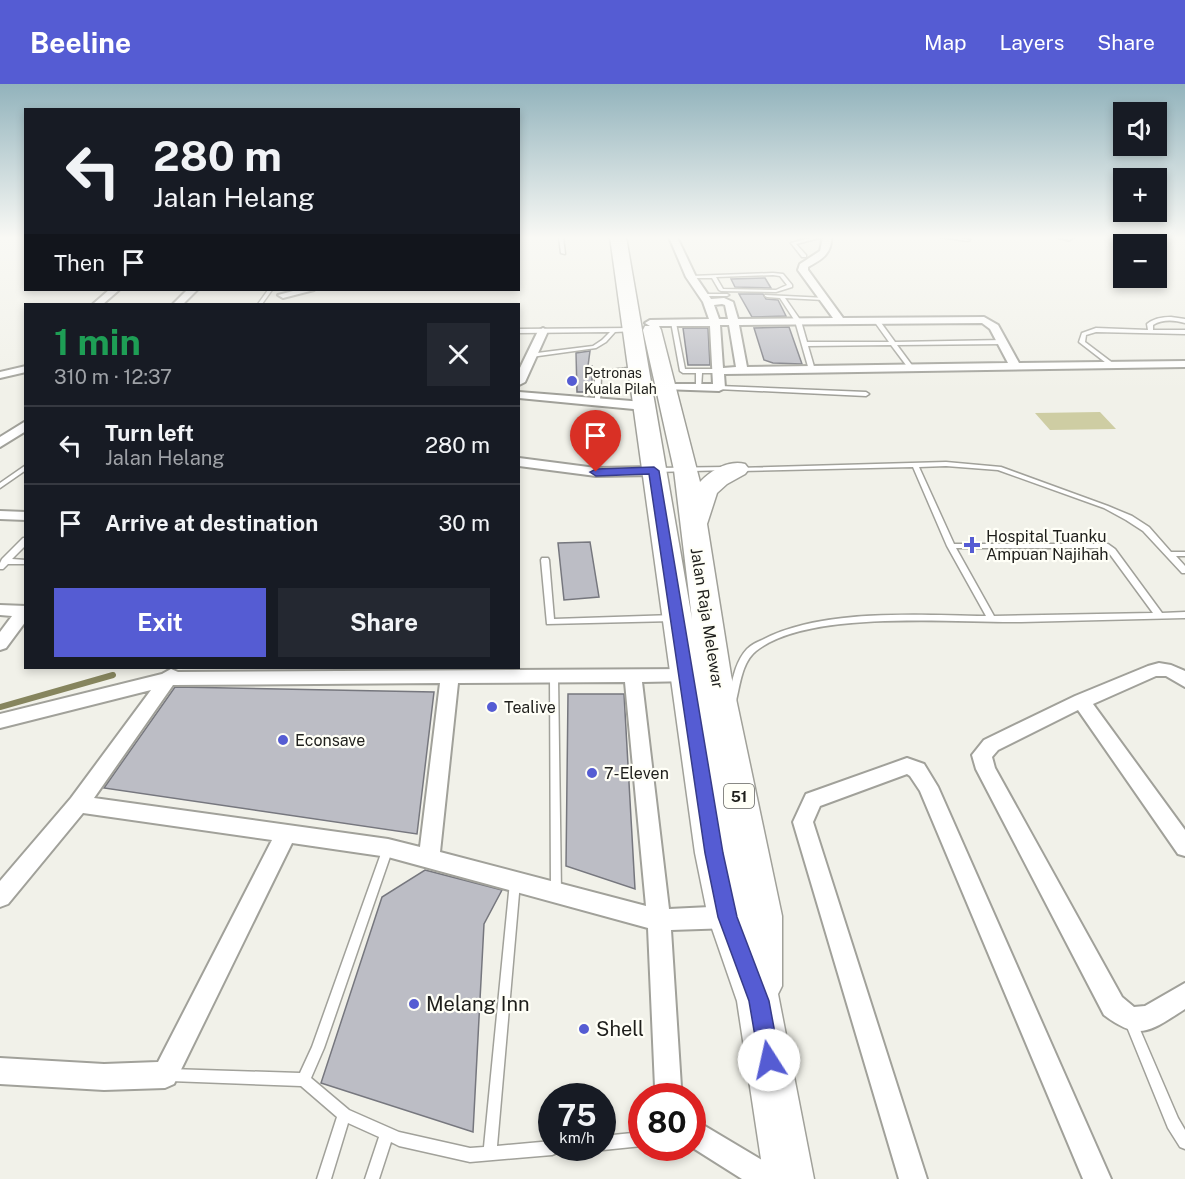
<!DOCTYPE html>
<html lang="en">
<head>
<meta charset="utf-8">
<style>
  :root { --surface:#171b24; --page:#242831; --text:#f1f3f6; --muted:#9ea1a6; --line:#363941; --accent:#555cd3 }
  body { margin:0; font-family:"Public Sans",sans-serif; background:var(--page); color:var(--text); height:100vh; display:flex; flex-direction:column; font-size:22px; white-space:nowrap }
  * { box-sizing:border-box; margin:0 }
  p { font-size:20px; color:var(--muted) }
  .icon { flex:none; width:33px; height:33px; fill:none; stroke:currentColor; stroke-width:2; stroke-linecap:round; stroke-linejoin:round }
  .map { position:relative; flex:1; overflow:hidden }
  .drawer { position:absolute; left:24px; top:219px; width:496px; height:366px; display:flex; flex-direction:column; background:var(--surface); border-radius:0px; box-shadow:0 3px 9px #0003 }
  .drawer>* { flex:none }
  .hud { position:absolute; left:24px; top:24px; width:496px; height:183px; border-radius:0px; box-shadow:0 3px 9px #0003; background:#171b24; color:var(--text); overflow:hidden }
  .fabs { position:absolute; left:1113px; top:18px; display:grid; gap:12px }
  .fabs a { display:grid; place-items:center; width:54px; height:54px; border-radius:0px; background:var(--surface); box-shadow:0 3px 9px #0003; font-size:30px }
  .speed { position:absolute; left:538px; top:999px; display:flex; gap:12px; font-size:30px; font-weight:700; text-align:center }
  .speed>* { display:grid; place-content:center; width:78px; height:78px; border-radius:50%; background:var(--surface); box-shadow:0 3px 9px #0003; line-height:1 }
  .speed small { font-size:15px; font-weight:400 }
  .speed .limit { border:9px solid #d22; background:#fff; color:#111 }
  .pin { position:absolute; display:grid; place-items:center; width:51px; height:51px; color:#fff; margin:-62px -26px; border-radius:50% 50% 50% 0; rotate:-45deg; box-shadow:0 0 6px #0007 }
  .pin .icon { rotate:45deg }
  .me { position:absolute; width:66px; margin:-33px; rotate:350deg; stroke-linejoin:round; filter:drop-shadow(0 0 4px #0008) }
  .turn { display:flex; align-items:center; gap:21px; height:126px; padding:0 30px; font-size:27px }
  .turn .icon { width:78px; height:78px; stroke-width:2.5 }
  .turn b { display:block; font-size:42px; line-height:51px }
  .then { display:flex; align-items:center; height:57px; padding:0 30px; background:#0003; gap:12px; font-size:22px }
  .round { display:grid; place-items:center; flex:none; width:63px; height:63px; border-radius:0px; background:var(--page) }
  .summary { display:flex; align-items:center; justify-content:space-between; height:102px; padding:0 30px }
  h1 { font-size:36px; font-weight:700; line-height:45px; color:#1e9e55 }
  .action { display:flex; gap:12px; margin-top:auto; padding:12px 30px }
  .action a { flex:1; height:69px; border-radius:0px; background:var(--accent); color:#fff; font-size:24px; font-weight:700; line-height:69px; text-align:center }
  .action a+a { background:var(--page); color:var(--text) }
  ul { padding:0; list-style:none }
  li { display:flex; align-items:center; gap:18px; height:78px; padding:0 30px; border-top:2px solid var(--line) }
  li div { flex:1 }
  li b { display:block; font-size:22px }
  li em { font-style:normal }
  header { display:flex; align-items:center; gap:36px; box-sizing:border-box; height:84px; padding:0 30px; background:var(--accent); color:#fff }
  header strong { font-size:28px }
  nav { display:flex; gap:33px; margin-inline-start:auto; font-size:21px }
  .map>svg:first-child { display:block }
  .green { fill:#cecda3 }
  .lines { fill:none; stroke-linecap:round; stroke-linejoin:round }
  .stream { stroke:#86855e; stroke-width:6 }
  .building { fill:#bcbdc5; stroke:#76777e; stroke-width:1.5 }
  .lane-casing { stroke:#a1a19a; stroke-width:3 }
  .street-casing { stroke:#a1a19a; stroke-width:4 }
  .highway-casing { stroke:#a1a19a; stroke-width:3 }
  .lane { fill:#fff; fill-rule:evenodd }
  .street { fill:#fff; fill-rule:evenodd }
  .highway { fill:#fff; fill-rule:evenodd }
  .route { fill:#555cd3; stroke:#373c89; stroke-width:1.5 }
  .poi-dot { fill:#555cd3; stroke:#fffff7; stroke-width:2 }
  .labels { text-anchor:middle; dominant-baseline:central; stroke-width:4.5; stroke-linejoin:round; paint-order:stroke }
  .far-poi-label { font-size:14px; fill:#1f1f1c; stroke:#fffff7; text-anchor:start }
  .shield { fill:#fffff7; stroke:#62625e; stroke-width:1.5 }
  .shield-label { font-size:15px; font-weight:bold; fill:#1f1f1c }
  .poi-label { font-size:16px; fill:#1f1f1c; stroke:#fffff7; text-anchor:start }
  .street-label { font-size:16px; fill:#1f1f1c; stroke:#fffff7 }
  .near-poi-label { font-size:20px; fill:#1f1f1c; stroke:#fffff7; text-anchor:start }
</style>
</head>
<body>
<header>
<strong>Beeline</strong>
<nav><a>Map</a><a>Layers</a><a>Share</a></nav>
</header>
<div class="map">
<svg width="1185" height="1095" viewBox="0 0 1185 1095">
  <rect width="100%" height="100%" fill="#f1f1e9"/>
  <path class="green" d="M1100,328L1116,345L1050,346L1035,329Z"/>
  <g class="lines">
    <path class="stream" d="M0,623L113,591"/>
  </g>
  <path class="building" d="M765,194L771,204L735,203L731,195Z
    M739,210H763L766,215L778,216L786,232L752,233Z
    M789,243L802,280L773,279L764,276L754,244Z
    M683,244H708L710,281H688Z
    M590,267L588,282H592V303H586L585,308H577L576,269Z
    M590,458L599,513L564,516L558,459Z
    M175,603L434,608L417,750L104,704Z
    M568,610H624L635,805L566,782Z
    M425,786L502,806L484,840L473,1048L321,999L382,813Z"/>
  <g class="lines">
    <defs>
      <path id="lane" d="M559,153H563L565,170L561,169Z
        M814,153H823L796,160L806,171V173H802L791,159Z
        M940,153H956L970,156L968,157Z
        M773,189L783,190L792,201V203L776,208L721,207L719,206L712,194H691L689,193L691,192ZM773,191L780,192L787,201L776,206L723,205L716,193Z
        M268,206H272L262,220H258Z
        M702,210H727L729,211L727,212H700V210Z
        M765,211L826,214V215L824,216L785,214L801,237L807,258H889L874,237L877,235L879,236L895,258L1004,256L1007,258L1004,260L897,261L914,284L911,286L909,285L891,261L808,262L815,286L812,288L809,286L795,237L780,214L767,213L765,212Z
        M1171,233L1185,235V239C1174,236 1163,235 1153,241V246H1185V250L1096,248L1086,251L1085,258L1114,280V282H1110L1079,258L1082,249L1096,244L1148,246L1147,240C1154,234 1163,233 1171,233Z
        M671,238L676,239L685,285H719L722,287L719,289H702L701,305L696,304V289H683L680,287Z
        M632,244L634,245V247L615,248L606,258L596,264L531,273L528,271L529,270L593,262L602,256L610,248L519,249V245Z
        M637,283L639,284V286L605,290L601,293L600,317L595,318V293L601,287Z
        M719,302L866,308L869,310L866,312L717,305L716,304Z
        M946,378L1001,383L1108,422L1132,432L1149,443L1171,468H1185V472H1176L1185,482V489H1182L1143,447L1126,436L1104,424L998,386L946,382L919,383L954,460H1108L1115,465L1162,529L1185,528V534C1130,535 1075,537 1021,538C954,539 808,525 756,567C742,578 740,601 736,617L735,619H729L728,617C732,600 734,579 747,565C751,561 757,558 762,556C822,524 919,531 986,532L947,462L913,383L740,387L738,386V384ZM956,464H1103L1109,469L1153,529L994,532Z
        M26,381V386L0,404V399Z
        M727,383L729,384V386L656,388L653,386L656,384Z
        M23,454H26V461L12,475L26,476V480H8L3,485H0V479L2,475Z
        M542,474H548L549,476L554,535L674,531L678,534L674,537L547,540L541,476Z
        M554,589L557,590L558,592L561,808L560,812L556,813L552,812L551,808L550,592L551,590Z
        M388,759L392,761L393,764L324,964L311,994L349,1026L399,1048L470,1064L484,1063L510,798L511,795L515,793L519,795L520,798L497,1062L552,1057V1064H559L557,1069L552,1071L470,1078L399,1062L391,1058L379,1095H365L379,1053L348,1039L331,1095H317L337,1033L301,1002L170,997L165,996L164,991L165,986L170,985L300,989L312,963L383,764L384,761Z
        M1131,932L1135,934L1178,1034L1185,1046V1065L1180,1063L1168,1044L1125,938L1127,934Z
        M642,1048V1062L603,1066L598,1064H603V1052Z"/>
      <path id="street" d="M669,153H677L696,193L711,215L724,214L733,218L738,235L833,234L798,186L800,180L820,167L823,153H831C832,170 821,176 808,183V186L843,234L984,233L998,241L1019,279L1185,277V283L724,290L725,304L719,307L662,305V301L666,300H713L710,242H650L645,239L650,236L709,235L703,218L686,193ZM722,220L725,221L728,235H719L714,221ZM982,239L990,245L1008,279L747,283L739,241ZM720,241H729L736,283L723,284Z
        M1057,153H1073L1069,156Z
        M109,206H119L103,220H93Z
        M187,206H197L183,220H173Z
        M297,206H314L283,214L278,211Z
        M543,244L548,247L525,298L519,301V286L538,247Z
        M26,282V288L0,294V288Z
        M519,308L644,318L650,322L644,326L519,314Z
        M26,337V347L0,363V353Z
        M519,374L596,384L654,383L661,387L654,391L596,392L519,382Z
        M0,427L26,428V436L0,435Z
        M0,521L26,522V537L6,564L0,566V548L12,532L0,531Z
        M1159,579L1171,581L1185,587V603L1166,592H1156L1093,620L1185,746V772L1178,770L1078,626L998,666L992,673L995,684L1122,913L1134,923L1145,922L1185,899V925C1150,947 1140,958 1104,931L976,685L972,671L984,656L1075,612L1148,582Z
        M171,585L178,588L693,585L699,586L702,591L699,596L693,597L642,598L669,825L731,822L739,826L742,833L739,840L731,844L671,846L681,1003L684,1012H658L655,1003L648,844L388,773L292,759L174,1000L165,1004L104,1006L0,1000V974L104,980L158,978L272,756L83,729L8,820L0,823V797L71,714L151,606L0,644V630L162,590ZM625,598L646,822L440,768L458,599ZM440,599L420,763L388,755L94,714L173,601Z
        M907,674L924,680L938,703L1111,1095H1083L920,707L910,692L907,690L820,722L813,738L927,1095H899L793,738L806,710Z
        M693,1035L777,1085L781,1095H742L693,1064Z"/>
      <path id="highway" d="M610,153H626L692,535L674,386L643,246L645,242H659L661,246L700,398C711,386 729,376 745,380L749,385L745,390L727,400L717,409L707,440L731,591L782,832V902L778,910L814,1095H764L737,917L708,833L695,769Z"/>
    </defs>
    <use href="#lane" class="lane-casing"/>
    <use href="#street" class="street-casing"/>
    <use href="#highway" class="highway-casing"/>
    <use href="#lane" class="lane"/>
    <use href="#street" class="street"/>
    <use href="#highway" class="highway"/>
  </g>
  <linearGradient id="sky" x2="0" y2="1"><stop stop-color="#92b3bc"/><stop offset="0.5" stop-color="#f9f9f5"/><stop offset="1" stop-color="#f9f9f5" stop-opacity="0"/></linearGradient>
  <rect width="1185" height="307" fill="url(#sky)"/>
  <path class="route" d="M654,383L659,387L723,769L737,833L769,917L780,976L777,984L769,987L762,984L759,976L749,917L718,833L705,769L649,390L596,392L590,388L596,385Z"/>
  <g class="poi-dot">
    <circle cx="572" cy="297" r="6"/>
    <path d="M969 452h6v6h6v6h-6v6h-6v-6h-6v-6h6z"/>
    <circle cx="492" cy="623" r="6"/>
    <circle cx="283" cy="656" r="6"/>
    <circle cx="592" cy="689" r="6"/>
    <circle cx="414" cy="920" r="6"/>
    <circle cx="584" cy="945" r="6"/>
  </g>
  <g class="labels">
    <g class="far-poi-label">
      <text x="584" y="289">Petronas<tspan x="584" dy="16">Kuala Pilah</tspan></text>
    </g>
    <rect class="shield" x="724" y="700" width="30" height="24" rx="4.5"/>
    <g class="shield-label">
      <text x="739" y="712">51</text>
    </g>
    <g class="poi-label">
      <text x="986" y="452">Hospital Tuanku<tspan x="986" dy="18">Ampuan Najihah</tspan></text>
      <text x="504" y="623">Tealive</text>
      <text x="295" y="656">Econsave</text>
      <text x="604" y="689">7-Eleven</text>
    </g>
    <g class="street-label">
      <text transform="translate(707 534) rotate(81)">Jalan Raja Melewar</text>
    </g>
    <g class="near-poi-label">
      <text x="426" y="920">Melang Inn</text>
      <text x="596" y="945">Shell</text>
    </g>
  </g>
</svg>
<div class="fabs">
<a><svg class="icon" aria-label="sound" viewBox="0 0 24 24"><path d="M4 9h4l5-4v14l-5-4H4zM17 9q2 3 0 6"/></svg></a>
<a>+</a>
<a>−</a>
</div>
<div class="speed"><div>75<small>km/h</small></div><div class="limit">80</div></div>
<div class="pin" style="left:596px;top:388px;background:#d93025"><svg class="icon" aria-label="arrive" viewBox="0 0 24 24"><path d="M6 21V4h12l-3 4 3 4H6"/></svg></div>
<svg class="me" style="left:769px;top:976px" viewBox="-20 -20 40 40"><circle r="19" fill="#fff"/><path d="M0-13L10 11 0 6-10 11z" fill="#555cd3"/></svg>
<div class="hud">
<div class="turn"><svg class="icon" aria-label="left" viewBox="0 0 24 24"><path d="M17 20v-9H6M10 6l-5 5 5 5"/></svg><div><b>280 m</b>Jalan Helang</div></div>
<div class="then">Then<svg class="icon" aria-label="arrive" viewBox="0 0 24 24"><path d="M6 21V4h12l-3 4 3 4H6"/></svg></div>
</div>
<section class="drawer">
<div class="summary"><div><h1>1 min</h1><p>310 m · 12:37</p></div><a class="round"><svg class="icon" aria-label="close" viewBox="0 0 24 24"><path d="M6 6l12 12M18 6L6 18"/></svg></a></div>
<ul>
<li><svg class="icon" aria-label="left" viewBox="0 0 24 24"><path d="M17 20v-9H6M10 6l-5 5 5 5"/></svg><div><b>Turn left</b><p>Jalan Helang</p></div><em>280 m</em></li>
<li><svg class="icon" aria-label="arrive" viewBox="0 0 24 24"><path d="M6 21V4h12l-3 4 3 4H6"/></svg><div><b>Arrive at destination</b></div><em>30 m</em></li>
</ul>
<div class="action"><a>Exit</a><a>Share</a></div>
</section>
</div>
</body>
</html>
